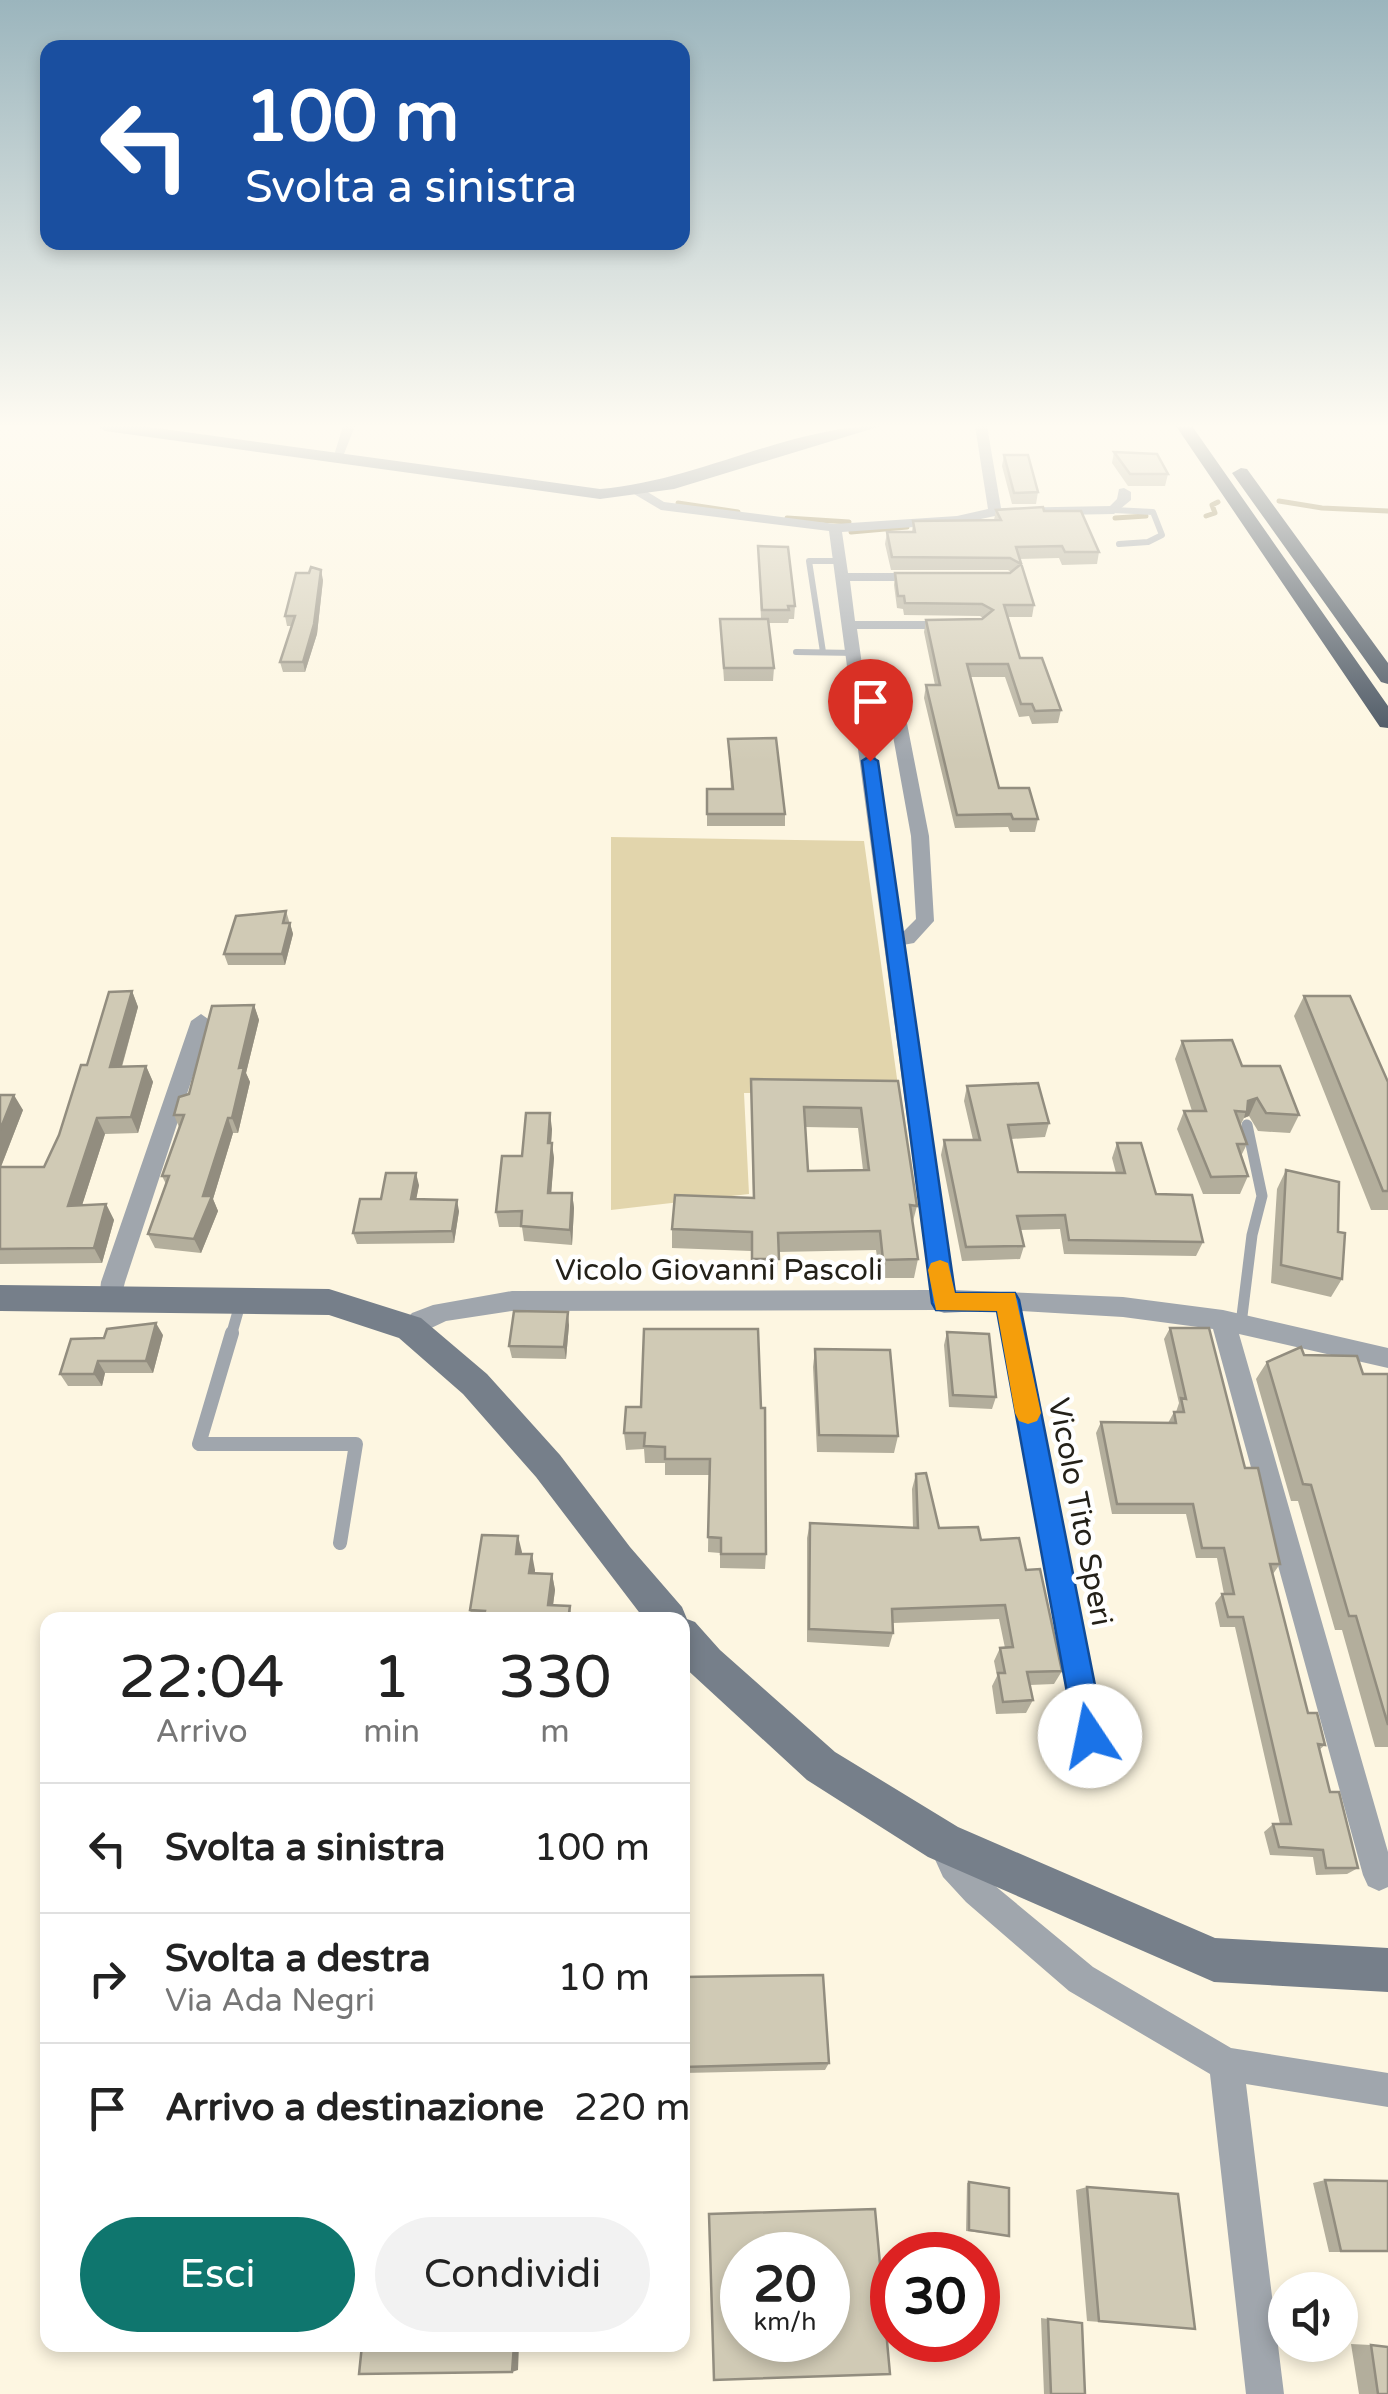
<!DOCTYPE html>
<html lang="it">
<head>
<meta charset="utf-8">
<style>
  :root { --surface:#fff; --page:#f2f2f2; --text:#222; --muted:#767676; --line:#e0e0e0; --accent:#0f766e }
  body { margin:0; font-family:"Varela Round",sans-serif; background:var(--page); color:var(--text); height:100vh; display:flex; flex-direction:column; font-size:38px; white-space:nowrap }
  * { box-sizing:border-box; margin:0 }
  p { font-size:32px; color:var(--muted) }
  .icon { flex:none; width:55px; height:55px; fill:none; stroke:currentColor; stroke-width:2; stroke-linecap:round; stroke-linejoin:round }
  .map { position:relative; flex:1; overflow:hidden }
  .sheet { position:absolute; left:40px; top:1612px; width:650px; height:740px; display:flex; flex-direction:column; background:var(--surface); border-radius:20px; box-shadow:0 5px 15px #0003 }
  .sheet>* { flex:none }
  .hud { position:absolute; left:40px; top:40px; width:650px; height:210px; border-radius:20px; box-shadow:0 5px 15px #0003; background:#1a4fa0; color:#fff; overflow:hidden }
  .buttons { position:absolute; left:1268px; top:2272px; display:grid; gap:20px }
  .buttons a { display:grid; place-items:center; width:90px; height:90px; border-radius:50%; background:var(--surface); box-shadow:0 5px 15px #0003; font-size:50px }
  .speed { position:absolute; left:720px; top:2232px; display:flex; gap:20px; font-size:50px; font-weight:700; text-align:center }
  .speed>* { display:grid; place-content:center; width:130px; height:130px; border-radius:50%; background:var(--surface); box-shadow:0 5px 15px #0003; line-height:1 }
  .speed small { font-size:25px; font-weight:400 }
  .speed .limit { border:15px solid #d22; background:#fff; color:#111 }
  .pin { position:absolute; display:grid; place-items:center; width:85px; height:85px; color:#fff; margin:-102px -42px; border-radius:50% 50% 50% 0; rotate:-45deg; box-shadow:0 0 10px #0007 }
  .pin .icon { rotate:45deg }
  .me { position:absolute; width:110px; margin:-55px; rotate:349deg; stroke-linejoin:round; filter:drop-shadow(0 0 8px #0008) }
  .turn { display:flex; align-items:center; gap:35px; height:210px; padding:0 40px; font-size:45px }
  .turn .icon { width:130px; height:130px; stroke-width:2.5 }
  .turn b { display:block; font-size:70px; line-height:85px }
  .eta { display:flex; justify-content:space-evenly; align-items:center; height:170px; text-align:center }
  .eta b { font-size:60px; font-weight:600; line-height:70px }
  .cta { display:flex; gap:20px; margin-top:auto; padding:20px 40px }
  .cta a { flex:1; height:115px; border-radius:60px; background:var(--accent); color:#fff; font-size:40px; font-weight:600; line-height:115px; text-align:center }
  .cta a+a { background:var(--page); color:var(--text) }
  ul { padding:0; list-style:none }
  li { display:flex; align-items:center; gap:30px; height:130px; padding:0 40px; border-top:2px solid var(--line) }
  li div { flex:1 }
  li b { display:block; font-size:38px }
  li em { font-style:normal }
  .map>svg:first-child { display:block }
  .green { fill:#e2d5ac }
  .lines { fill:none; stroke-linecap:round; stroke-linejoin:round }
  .stream { stroke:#97895e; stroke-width:5 }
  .lane-far2 { stroke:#a0a6ad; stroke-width:6 }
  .lane-far1 { stroke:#a0a6ad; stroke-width:11 }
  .lane { stroke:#a0a6ad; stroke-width:14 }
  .street { fill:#a0a6ad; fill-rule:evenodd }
  .secondary { fill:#767f8a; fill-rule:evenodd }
  .highway { fill:#414d5b; fill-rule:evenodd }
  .wall { fill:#b3ae9c; fill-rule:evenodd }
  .shaded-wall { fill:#928d7f }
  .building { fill:#d0cab5; stroke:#928d7f; stroke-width:2.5; fill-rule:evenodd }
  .route { fill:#1a73e8; stroke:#114b97; stroke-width:2.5 }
  .slow { fill:#f59e0b }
  .labels { text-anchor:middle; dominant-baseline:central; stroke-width:9; stroke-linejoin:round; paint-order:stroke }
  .street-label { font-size:30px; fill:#242119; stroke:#fff }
</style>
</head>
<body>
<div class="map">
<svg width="1388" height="2394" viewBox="0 0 1388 2394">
  <rect width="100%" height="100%" fill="#fdf6e1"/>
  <path class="green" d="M611,837L864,841L899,1093H744L749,1194L611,1210Z"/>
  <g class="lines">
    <path class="stream" d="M1279,501L1322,508L1388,511
      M678,503L738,512
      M1206,516L1215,513L1212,505L1218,502
      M787,518L849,522
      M1115,518L1146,516
      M851,532L907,527"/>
    <path class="lane-far2" d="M1114,510L1153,512L1162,535L1148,542L1119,544
      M796,652L856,653
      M823,652L809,561H840"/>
    <path class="lane-far1" d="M1241,1324L1252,1235L1262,1196L1247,1125
      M231,1336L241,1301"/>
    <path class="lane" d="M232,1333L199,1444H356L340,1543"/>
    <path class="street" d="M343,426H355L342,459L332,462Z
      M975,426H987L1001,508L1110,506L1117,499L1119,489L1124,488L1131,492V500L1114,514L995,516L957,524L842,532L848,573H925L932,577L925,581H850L855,621H956L963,625L956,629H857L865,686L886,694L905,713L929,836L934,921L914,943L903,945L954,1290L1123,1297L1223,1310L1388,1348V1368L1239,1334L1388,1852V1887L1379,1891L1368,1886L1363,1875L1213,1329L1123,1317L1021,1311L1105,1737L1100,1747L1090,1752L1080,1747L1075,1737L997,1310L944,1313L936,1310L512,1311L446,1321L410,1338L401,1335L398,1328L412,1313L433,1305L512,1291L930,1290L829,531L661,510L629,491L641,488L664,502L835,524L957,516L988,509ZM867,698L889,714L911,836L916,919L902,933Z
      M201,1014L211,1021L125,1282L119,1306L111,1309L103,1306L99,1299L101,1282L191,1021Z
      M944,1828L955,1833L965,1855L988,1880L1093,1967L1231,2048L1388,2073V2107L1246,2084L1284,2394H1246L1210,2074L1069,1991L966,1902L943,1877L928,1844L933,1833Z"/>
    <path class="secondary" d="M97,426H142L600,489C699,481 788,426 881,426L674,489L600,499L105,431Z
      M0,1285L329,1289L421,1318L487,1374L560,1455L630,1547L682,1607L687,1619L695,1622L720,1650L835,1752L958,1827L1215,1938L1388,1948V1992L1214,1982L928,1857L807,1780L682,1665V1620H645L536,1477L463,1394L399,1338L329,1315L0,1311Z"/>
    <path class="highway" d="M1176,426H1192L1388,706V728L1380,727Z
      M1241,468L1247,469L1388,663V684L1381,682L1232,473Z"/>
  </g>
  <path class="wall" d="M1114,452L1168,474L1165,486H1128L1112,463Z
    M1004,455L1038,492L1036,504H1012L1002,466Z
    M996,510L1044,511L1099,552L1097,564L1062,565L1059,558L1019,559L1034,605L1032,617H1008L1020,658L1061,710L1058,723L1032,724L1029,716L1019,717L1005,677H970L999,788L1038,819L1035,832H1010L1008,827L955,828L924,698L926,685H935L924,632L926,620L983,618L980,616L904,615L903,609L897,608L894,585L895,573L1011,572L1008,570H891L885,544L887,532H912L913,521L994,520Z
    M758,546L795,606L794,619H789L788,623H769L774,668L773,681H724L720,619H761Z
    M323,580L317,634L305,672H283L280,662L292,626H287L285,616Z
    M728,739L785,814V826H707V789H731Z
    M286,911L293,934L285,965H228L224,954Z
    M132,991L138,1007L122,1067L146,1066L153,1082L138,1133L105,1134L82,1205L106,1204L114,1220L102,1263L0,1264V1095L23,1110L1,1167H44L59,1135L87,1065Z
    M1304,996L1388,1082V1210H1371L1294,1016Z
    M254,1005L259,1020L246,1073L250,1082L238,1133H233L213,1199L218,1211L201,1253L155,1248L148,1234L166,1184L162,1176L179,1127L174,1115Z
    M1182,1041L1242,1066L1299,1115L1290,1133L1258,1131L1249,1116L1244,1118L1240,1126L1247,1144L1241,1156L1248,1176L1240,1194H1203L1177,1129L1184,1111H1192L1175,1059Z
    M751,1079L898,1081L917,1206L912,1225L918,1259L914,1278H880L876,1250L778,1252L777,1278H751V1251L672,1248V1229L753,1198ZM805,1127L858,1128L863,1170L808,1171Z
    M967,1086L1049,1123L1045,1137L1011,1139L1018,1172L1116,1173L1112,1158L1117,1143L1156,1194L1203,1242L1196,1256L1064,1254L1060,1229L1020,1230L1024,1246L1020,1259L962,1261L941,1155L944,1140H973L964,1101Z
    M552,1129L551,1143L554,1158L551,1193H572L574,1208L572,1245L524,1241L522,1227H499L496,1212L522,1156Z
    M1286,1170L1338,1232L1342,1279L1331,1297L1271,1283L1277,1189Z
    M419,1185L416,1199L459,1211L454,1243L357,1244L353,1233L381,1199Z
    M569,1325L566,1359L512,1358L509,1346Z
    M1170,1328L1245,1468L1280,1564L1273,1574L1308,1713L1325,1745L1319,1750L1330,1792L1358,1868L1347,1874L1316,1875L1313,1857L1270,1855L1264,1832L1273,1824H1280L1235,1627H1220L1215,1603L1222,1594H1224L1217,1558H1196L1186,1514H1112L1096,1433L1101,1422L1168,1423L1174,1412H1176L1179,1403L1164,1339Z
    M644,1329L766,1554L765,1569L720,1568V1553L708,1552L709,1475H665V1463H645L644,1449L626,1450L624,1433L641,1407Z
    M947,1332L996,1397L992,1409L949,1407L944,1345Z
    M163,1335L153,1373H105L102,1386H68L60,1374Z
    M815,1349L898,1436L894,1453L817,1452L813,1367Z
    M1304,1355L1363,1374H1388V1747H1375L1342,1630H1335L1298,1501H1291L1256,1379L1267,1362Z
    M916,1474L939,1528L981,1540L1026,1570L1062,1671L1054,1684L1030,1685L1033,1700L1026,1713L996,1714L992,1686L997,1676L994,1661L1000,1648H1005L999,1619L893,1623V1633L889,1647L807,1642V1538L810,1523L913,1528L912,1489Z
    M522,1554L535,1570V1574H552L555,1590L553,1605L570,1606L572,1620H473L470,1610Z
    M683,1977L829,2063L825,2070L684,2073Z
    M1325,2180L1388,2181V2252H1329L1313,2183Z
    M969,2182L1009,2236L966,2231L967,2183Z
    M1087,2187L1195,2329L1087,2321L1076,2190Z
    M1041,2318L1048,2319L1085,2394H1044Z
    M1351,2344L1371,2345L1388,2394H1359Z"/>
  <path class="shaded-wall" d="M321,570L323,580L317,634L305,672L303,662Z
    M290,923L293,934L285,965L282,954Z
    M132,991L138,1007L117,1083L110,1067Z
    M254,1005L259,1020L246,1073L250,1082L238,1133L232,1118L239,1068Z
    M146,1066L153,1082L138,1133L131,1117Z
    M14,1095L23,1110L0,1169V1130Z
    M1257,1098L1249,1116L1244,1118L1248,1101Z
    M550,1113L552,1129L550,1159L548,1143Z
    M97,1118L105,1134L77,1221L68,1206Z
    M228,1118L233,1133L213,1199L218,1211L201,1253L194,1239L203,1196Z
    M552,1143L554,1158L550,1208L548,1193Z
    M416,1173L419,1185L414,1211L411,1199Z
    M572,1193L574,1208L572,1245L570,1230Z
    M457,1200L459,1211L454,1243L452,1231Z
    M106,1204L114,1220L102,1263L94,1248Z
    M568,1312L569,1325L566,1359L564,1347Z
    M156,1323L163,1335L153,1373L146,1361Z
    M98,1361L105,1373L102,1386L94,1374Z
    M518,1536L522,1552L520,1569L516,1554Z
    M532,1554L535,1570L533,1589L529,1573Z
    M552,1574L555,1590L551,1620L548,1605Z
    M514,2345H519L518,2370L512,2372Z"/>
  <path class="building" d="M1114,452L1157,454L1168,474H1130Z
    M1004,455H1028L1038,492L1014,493Z
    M1043,507L1044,511H1081L1099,552H1065L1062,546L1016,547L1034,605H1004L1020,658H1042L1061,710L1035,711L1032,704H1021L1008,664H967L999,788H1029L1038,819H1013L1011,814L957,815L926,685H940L926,620L982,619L993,610L982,604L905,603L904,596H898L895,573H1010L1021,564L1010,558L892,557L887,532H915L913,521L1001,520L996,510Z
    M758,546L788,547L795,606H788L789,610H762Z
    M311,567L321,570L314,624L303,662H280L295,616H285L296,573H309Z
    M720,619H768L774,668H724Z
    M776,738L785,814H707V789H733L728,739Z
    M286,911L283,923H290L282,954H224L236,916Z
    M132,991L110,1067L146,1066L131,1117L97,1118L68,1206L106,1204L94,1248L0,1249V1167H44L59,1135L81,1065H87L109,992Z
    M1304,996H1350L1388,1082V1191H1383Z
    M254,1005L239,1068L244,1067L232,1118H228L203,1196H212L194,1239L148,1234L169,1176H162L184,1115H174L179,1097L189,1094L212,1006Z
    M1232,1040L1242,1066H1280L1299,1115L1266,1113L1257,1098L1248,1101L1247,1112L1235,1111L1247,1144H1237L1248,1176L1211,1177L1184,1111H1206L1182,1041Z
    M751,1079L898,1081L917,1206L910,1205L918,1259L883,1260L880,1231L778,1233L779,1259H752V1232L672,1229L675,1195L754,1198ZM804,1107L861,1108L869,1170L808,1171Z
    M1038,1083L1049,1123L1008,1125L1018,1172L1125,1173L1117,1143H1141L1156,1194L1192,1195L1203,1242L1069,1240L1065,1215L1017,1216L1024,1246L966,1247L944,1140H980L967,1086Z
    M0,1095H14L0,1130Z
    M526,1113H550L548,1143H552L548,1193H572L570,1230L521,1226L522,1211L496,1212L502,1156H522Z
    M1286,1170L1339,1182L1338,1232L1345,1233L1342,1279L1281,1265Z
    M386,1173H416L411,1199L457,1200L452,1231L353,1233L360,1199H381Z
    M514,1311L568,1312L564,1347L509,1346Z
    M156,1323L146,1361H98L94,1374H60L71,1339L104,1338L107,1329Z
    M1170,1328H1209L1245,1468H1258L1280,1564H1270L1308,1713H1317L1325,1745L1318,1744L1330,1792H1339L1358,1868H1326L1323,1850L1279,1847L1273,1824H1291L1243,1617H1228L1222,1594H1234L1224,1548H1202L1193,1504H1117L1101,1422L1176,1423L1174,1412H1184L1181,1398L1186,1399Z
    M644,1329H758L761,1408H765L766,1554H721V1538L708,1537L710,1459H665V1447L644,1446L645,1433H624L626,1407H641Z
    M947,1332L989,1334L996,1397L953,1395Z
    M1301,1347L1304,1355L1357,1356L1363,1374H1388V1725L1356,1616H1349L1311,1485L1303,1484L1267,1362Z
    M815,1349L890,1350L898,1436L819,1435Z
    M926,1473L939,1528L978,1527L981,1540L1019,1538L1026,1570L1040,1569L1062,1671L1027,1672L1033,1700L1003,1702L998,1673H1005L1000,1648L1013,1647L1005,1605L892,1609L893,1633L809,1629L810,1523L918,1528L916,1474Z
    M482,1535L518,1536L516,1554H532L529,1573L552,1574L548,1605L570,1606L568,1620H483L485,1611L470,1610Z
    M823,1975L829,2063L684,2067L683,1977Z
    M1325,2180L1388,2181V2251H1341Z
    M969,2182L1009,2188V2236L969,2230Z
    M1087,2187L1178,2194L1195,2329L1099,2321Z
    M875,2209L890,2374L714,2380L709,2214ZM742,2255H828V2340H742Z
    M1048,2319L1082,2323L1085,2394H1051Z
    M362,2345H514L512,2372L359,2374Z
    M1371,2345L1388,2347V2394H1378Z"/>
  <linearGradient id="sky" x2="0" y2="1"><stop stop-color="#9bb5bd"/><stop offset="0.56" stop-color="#fefbf2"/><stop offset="1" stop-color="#fefbf2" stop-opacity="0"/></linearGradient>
  <rect width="1388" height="761" fill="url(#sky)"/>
  <path class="route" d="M870,756L878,761L955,1293H1015L1019,1300L1105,1736L1100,1747L1090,1751L1079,1747L1075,1736L997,1311L936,1310L932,1303L862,761Z"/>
  <path class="slow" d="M940,1260L948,1263L955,1293H1015L1041,1413L1037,1421L1028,1424L1019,1421L1015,1413L997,1311L936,1310L928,1270L931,1263Z"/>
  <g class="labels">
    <g class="street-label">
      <text x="719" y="1270">Vicolo Giovanni Pascoli</text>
      <text transform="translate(1080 1512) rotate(79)">Vicolo Tito Speri</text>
    </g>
  </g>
</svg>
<div class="buttons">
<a><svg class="icon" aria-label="sound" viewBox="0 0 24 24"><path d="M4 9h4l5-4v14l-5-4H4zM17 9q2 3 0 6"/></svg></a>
</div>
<div class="speed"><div>20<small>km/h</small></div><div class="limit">30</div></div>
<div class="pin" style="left:870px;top:761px;background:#d93025"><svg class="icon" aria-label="arrive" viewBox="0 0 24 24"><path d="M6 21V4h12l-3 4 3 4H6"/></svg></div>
<svg class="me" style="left:1090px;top:1736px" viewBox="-20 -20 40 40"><circle r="19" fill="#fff"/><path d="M0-13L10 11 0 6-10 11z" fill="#1a73e8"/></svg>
<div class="hud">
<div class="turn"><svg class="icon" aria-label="left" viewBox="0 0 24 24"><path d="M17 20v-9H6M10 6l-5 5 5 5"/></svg><div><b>100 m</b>Svolta a sinistra</div></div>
</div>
<section class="sheet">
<div class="eta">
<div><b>22:04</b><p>Arrivo</p></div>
<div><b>1</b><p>min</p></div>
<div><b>330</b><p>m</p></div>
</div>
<ul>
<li><svg class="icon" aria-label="left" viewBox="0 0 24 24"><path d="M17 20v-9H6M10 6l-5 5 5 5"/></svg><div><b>Svolta a sinistra</b></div><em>100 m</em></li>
<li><svg class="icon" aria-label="right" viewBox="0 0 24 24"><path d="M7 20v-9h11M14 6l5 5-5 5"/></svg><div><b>Svolta a destra</b><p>Via Ada Negri</p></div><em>10 m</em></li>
<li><svg class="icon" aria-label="arrive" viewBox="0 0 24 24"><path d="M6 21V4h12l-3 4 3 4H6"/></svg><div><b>Arrivo a destinazione</b></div><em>220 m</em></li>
</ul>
<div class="cta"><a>Esci</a><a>Condividi</a></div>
</section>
</div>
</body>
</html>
